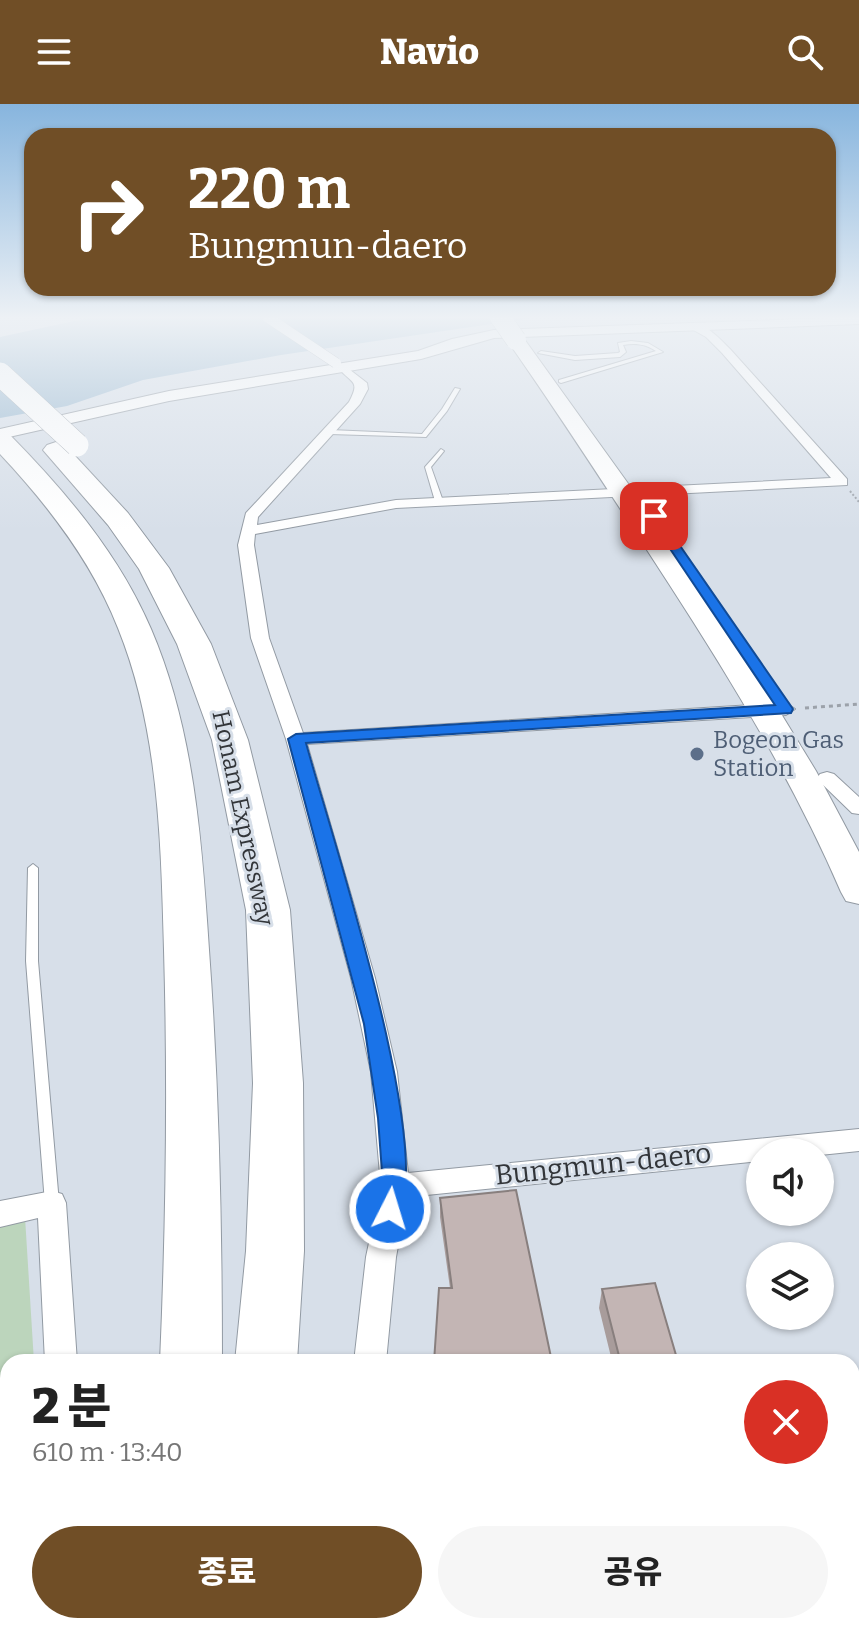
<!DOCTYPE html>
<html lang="ko">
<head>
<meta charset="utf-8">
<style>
  :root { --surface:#fff; --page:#f6f6f6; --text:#222; --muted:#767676; --accent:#704e26 }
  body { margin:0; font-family:Bitter,"Noto Sans KR",serif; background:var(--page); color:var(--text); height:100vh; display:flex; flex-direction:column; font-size:30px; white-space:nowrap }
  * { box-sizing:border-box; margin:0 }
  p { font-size:26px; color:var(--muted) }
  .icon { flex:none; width:44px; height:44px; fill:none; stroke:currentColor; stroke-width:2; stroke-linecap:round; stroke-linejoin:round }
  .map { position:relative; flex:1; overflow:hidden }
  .details { position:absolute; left:0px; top:1250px; width:860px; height:280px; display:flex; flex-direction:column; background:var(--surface); border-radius:24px 24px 0 0; box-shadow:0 2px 6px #0004 }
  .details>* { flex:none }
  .guide { position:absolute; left:24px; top:24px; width:812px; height:168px; border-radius:24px; box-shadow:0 2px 6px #0004; background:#704e26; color:#fff; overflow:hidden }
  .tools { position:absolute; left:746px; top:1034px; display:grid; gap:16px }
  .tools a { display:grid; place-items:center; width:88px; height:88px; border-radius:50%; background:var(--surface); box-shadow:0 2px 6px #0004; font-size:40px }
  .pin { position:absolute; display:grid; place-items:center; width:68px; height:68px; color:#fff; margin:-34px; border-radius:16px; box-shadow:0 4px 12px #0006 }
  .me { position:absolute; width:88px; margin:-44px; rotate:5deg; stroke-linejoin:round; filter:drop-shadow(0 0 6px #0008) }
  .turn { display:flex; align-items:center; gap:28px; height:168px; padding:0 32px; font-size:36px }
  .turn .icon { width:104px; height:104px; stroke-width:2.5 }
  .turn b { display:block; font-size:56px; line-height:68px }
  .round { display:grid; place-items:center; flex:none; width:84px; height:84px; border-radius:42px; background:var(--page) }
  .head { display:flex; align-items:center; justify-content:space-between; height:136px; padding:0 32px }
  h1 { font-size:48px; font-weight:800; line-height:60px }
  .primary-button { display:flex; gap:16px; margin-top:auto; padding:16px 32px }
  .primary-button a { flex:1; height:92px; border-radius:48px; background:var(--accent); color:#fff; font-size:32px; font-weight:800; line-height:92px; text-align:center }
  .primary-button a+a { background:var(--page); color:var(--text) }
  header { display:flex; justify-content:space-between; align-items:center; height:104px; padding:0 32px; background:var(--accent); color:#fff; font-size:36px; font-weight:800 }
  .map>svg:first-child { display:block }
  .green { fill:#bcd5bc }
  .water { fill:#97b7d0 }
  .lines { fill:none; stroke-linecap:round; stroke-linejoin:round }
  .service-casing { stroke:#929aa3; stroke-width:2 }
  .minor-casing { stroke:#929aa3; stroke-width:2 }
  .tertiary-casing { stroke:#929aa3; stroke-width:2 }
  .primary-casing { stroke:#929aa3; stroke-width:2 }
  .motorway-casing { stroke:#929aa3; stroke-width:2 }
  .path-far2 { stroke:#9ca2aa; stroke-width:2; stroke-dasharray:2 2; stroke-linecap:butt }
  .path-far1 { stroke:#9ca2aa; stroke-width:3; stroke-dasharray:4 4; stroke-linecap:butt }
  .path { stroke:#9ca2aa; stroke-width:5; stroke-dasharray:6 6; stroke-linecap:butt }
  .service { fill:#fff; fill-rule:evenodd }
  .minor { fill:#fff; fill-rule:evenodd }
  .tertiary { fill:#fff; fill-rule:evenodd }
  .primary { fill:#fff; fill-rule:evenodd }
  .motorway { fill:#fff; fill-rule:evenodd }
  .pedestrian-bridge-casing { stroke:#929aa3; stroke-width:11; stroke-linecap:butt }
  .primary-bridge-casing { stroke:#929aa3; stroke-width:21; stroke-linecap:butt }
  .motorway-bridge-casing { stroke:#929aa3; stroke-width:24; stroke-linecap:butt }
  .pedestrian-bridge { stroke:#fff; stroke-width:10 }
  .primary-bridge { stroke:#fff; stroke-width:20 }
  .motorway-bridge { stroke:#fff; stroke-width:23 }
  .wall { fill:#a89c9b }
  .building { fill:#c3b5b4; stroke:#887f7e; stroke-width:2 }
  .route { fill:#1a73e8; stroke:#114b97; stroke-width:2 }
  .service-dot { fill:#5c6f8a; stroke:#d7dfe9; stroke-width:3 }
  .labels { text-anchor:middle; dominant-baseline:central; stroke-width:6; stroke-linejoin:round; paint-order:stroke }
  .service-label { font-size:24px; fill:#4e5e75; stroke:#d7dfe9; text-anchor:start }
  .street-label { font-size:24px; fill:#323539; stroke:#d7dfe9 }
  .near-street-label { font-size:28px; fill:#323539; stroke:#d7dfe9 }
</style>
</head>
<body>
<header><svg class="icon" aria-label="menu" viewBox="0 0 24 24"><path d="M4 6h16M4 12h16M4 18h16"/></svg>Navio<svg class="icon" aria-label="search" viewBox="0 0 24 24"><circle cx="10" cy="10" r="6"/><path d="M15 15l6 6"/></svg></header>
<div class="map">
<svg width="859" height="1530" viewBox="0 0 859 1530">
  <rect width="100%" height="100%" fill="#d7dfe9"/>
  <path class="green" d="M25,1113L34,1258H8V1522H51V1530H0V1119Z"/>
  <path class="water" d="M93,213H539L281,251L143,276L67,302L0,314V233Z"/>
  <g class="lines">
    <defs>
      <path id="service" d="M631,237L648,239L663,248L561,279L559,278V276L656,247C645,240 636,239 623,241L626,248L620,253L575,256L538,249L541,247L575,252L618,249L620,248L618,239Z
        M455,284L460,285L447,307L426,333L330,330L327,328L330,326L422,330L442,305Z
        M441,345L444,347L431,363L443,397L439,399L435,397L425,363Z
        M33,760L38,764V857L59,1099L57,1103L52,1105L47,1103L45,1099L26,857L28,764Z"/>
      <path id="minor" d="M688,219C705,218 718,233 730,245L847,375V381L396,404L255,430L254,441L269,534L303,629L786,599L795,605L786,611L307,640L375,874L397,968L408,1069L859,1025V1047L820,1051V1048H760V1057L407,1093L396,1153L386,1258H354L366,1153L381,1082L371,968L351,874L286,635L251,534L238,441L246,409L349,298C360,277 353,280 339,265L345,262L367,279L368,285L360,300L258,413L257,421L396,396L831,374L722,249L706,233L688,223Z
        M827,668L834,670L859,693V710L852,709L820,678L817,674L820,670Z
        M52,1087L62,1090L66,1099L77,1258H45L38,1114L0,1123V1097Z
        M859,1458V1502L852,1504V1461Z
        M57,1522H95V1530H57Z
        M323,1522H361L360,1530H322Z
        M806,1522H847L844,1530H803Z"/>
      <path id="tertiary" d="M859,213V220L494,234L421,255L169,297L0,335V325L169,287L418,247L452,235L494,226Z"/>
      <path id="primary" d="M516,231L522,232L632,385L769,590L816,667L859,748V800L846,797L841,788C794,679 733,579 669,480C616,398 563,316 507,236Z"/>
      <path id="motorway" d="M0,328L9,330C65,387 119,450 151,525C194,625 202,738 209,846C219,983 222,1120 222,1258H160C166,1121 168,984 164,846C161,739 159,625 118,524C92,458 48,401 0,350Z
        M56,338L65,341L128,409L169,464L211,540L248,636L290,806L303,979L304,1147L297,1258H235L246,1147L253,979L246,806L212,636L177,540L139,465L108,421L43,346L47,341Z
        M134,1522H272L271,1530H133Z"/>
    </defs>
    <use href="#service" class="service-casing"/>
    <use href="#minor" class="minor-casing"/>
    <use href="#tertiary" class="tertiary-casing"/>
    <use href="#primary" class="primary-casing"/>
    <use href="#motorway" class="motorway-casing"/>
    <path class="path-far2" d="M850,387L859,398"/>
    <path class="path-far1" d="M805,604L859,600"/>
    <path class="path" d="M852,1371H859"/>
    <use href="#service" class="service"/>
    <use href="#minor" class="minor"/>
    <use href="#tertiary" class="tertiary"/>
    <use href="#primary" class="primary"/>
    <use href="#motorway" class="motorway"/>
    <defs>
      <path id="pedestrian-bridge" d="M267,213L336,259"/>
      <path id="primary-bridge" d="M500,213L516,236"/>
      <path id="motorway-bridge" d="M0,270L77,341"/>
    </defs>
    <use href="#pedestrian-bridge" class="pedestrian-bridge-casing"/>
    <use href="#primary-bridge" class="primary-bridge-casing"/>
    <use href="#motorway-bridge" class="motorway-bridge-casing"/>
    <use href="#pedestrian-bridge" class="pedestrian-bridge"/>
    <use href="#primary-bridge" class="primary-bridge"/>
    <use href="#motorway-bridge" class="motorway-bridge"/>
  </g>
  <path class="wall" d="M440,1094L552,1258L450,1184L440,1113Z
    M602,1185L678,1258L611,1253L599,1204Z"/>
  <path class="building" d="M516,1086L552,1258H434L439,1184H452L440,1094Z
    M655,1179L678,1258H573L619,1252L602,1185Z"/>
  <linearGradient id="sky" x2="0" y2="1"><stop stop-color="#87b5de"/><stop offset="0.5" stop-color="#edf1f5"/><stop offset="1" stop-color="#edf1f5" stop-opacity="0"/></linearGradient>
  <rect width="859" height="427" fill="url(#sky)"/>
  <path class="route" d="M649,410H658L793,605L791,609L306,639C330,727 434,1040 399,1113L390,1116L382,1113L378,1105L383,1082L378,1014L364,920L288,635L296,630L775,601L648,412Z"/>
  <circle class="service-dot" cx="697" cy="650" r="8"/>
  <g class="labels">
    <g class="service-label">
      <text x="713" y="636">Bogeon Gas<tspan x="713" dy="28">Station</tspan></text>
    </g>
    <g class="street-label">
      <text transform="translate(243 714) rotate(78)">Honam Expressway</text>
    </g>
    <g class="near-street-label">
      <text transform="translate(603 1060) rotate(-6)">Bungmun-daero</text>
    </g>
  </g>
</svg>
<div class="tools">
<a><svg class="icon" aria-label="sound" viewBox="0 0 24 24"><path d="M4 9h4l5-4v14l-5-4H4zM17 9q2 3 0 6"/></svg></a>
<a><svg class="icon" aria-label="layers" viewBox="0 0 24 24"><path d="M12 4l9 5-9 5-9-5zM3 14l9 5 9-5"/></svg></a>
</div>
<div class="pin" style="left:654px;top:412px;background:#d93025"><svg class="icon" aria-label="arrive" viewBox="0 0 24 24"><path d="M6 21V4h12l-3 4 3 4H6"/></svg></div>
<svg class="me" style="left:390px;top:1105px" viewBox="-20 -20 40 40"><circle r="17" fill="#1a73e8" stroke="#fff" stroke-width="3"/><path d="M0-11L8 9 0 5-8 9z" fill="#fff"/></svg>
<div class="guide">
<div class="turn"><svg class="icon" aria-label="right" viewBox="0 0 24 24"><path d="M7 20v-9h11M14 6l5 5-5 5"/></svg><div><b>220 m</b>Bungmun-daero</div></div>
</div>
<section class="details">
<div class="head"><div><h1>2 분</h1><p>610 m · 13:40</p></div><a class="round" style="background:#d93025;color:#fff"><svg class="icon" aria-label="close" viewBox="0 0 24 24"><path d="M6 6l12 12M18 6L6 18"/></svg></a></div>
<div class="primary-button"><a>종료</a><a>공유</a></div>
</section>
</div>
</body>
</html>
